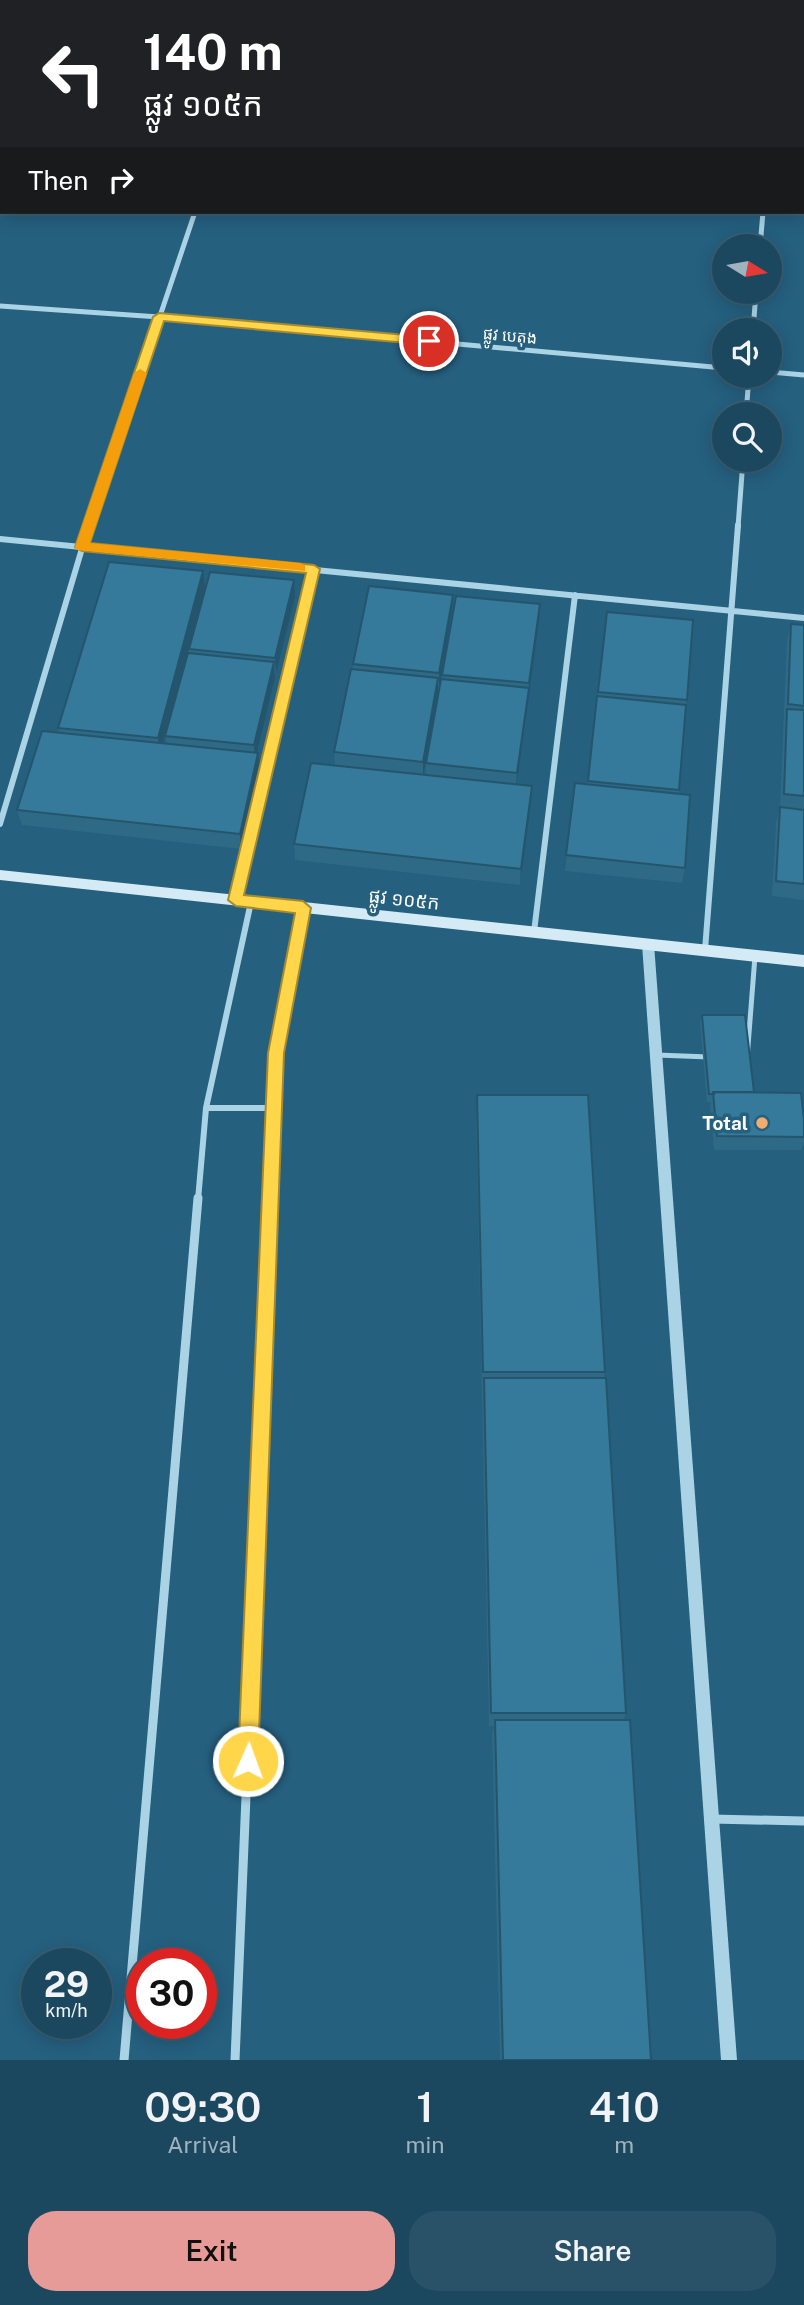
<!DOCTYPE html>
<html lang="en">
<head>
<meta charset="utf-8">
<style>
  :root { --surface:#1c485f; --page:#295268; --text:#f1f3f6; --muted:#a0b2bd; --line:#3a6074; --accent:#e69b98 }
  body { margin:0; font-family:"Public Sans","Noto Sans Khmer",sans-serif; background:var(--page); color:var(--text); height:100vh; display:flex; flex-direction:column; font-size:26px; white-space:nowrap }
  * { box-sizing:border-box; margin:0 }
  p { font-size:23px; color:var(--muted) }
  .icon { flex:none; width:38px; height:38px; fill:none; stroke:currentColor; stroke-width:2; stroke-linecap:round; stroke-linejoin:round }
  .map { position:relative; height:2060px; overflow:hidden }
  .details { display:flex; flex-direction:column; background:var(--surface); flex:1 }
  .details>* { flex:none }
  .hud { position:absolute; left:0px; top:0px; width:805px; height:214px; box-shadow:0 4px 18px #0003,0 0 0 2px var(--line); background:#202124; color:#fff; overflow:hidden }
  .needle { width:46px; rotate:101deg }
  .fabs { position:absolute; left:712px; top:234px; display:grid; gap:14px }
  .fabs a { display:grid; place-items:center; width:70px; height:70px; border-radius:50%; background:var(--surface); box-shadow:0 4px 18px #0003,0 0 0 2px var(--line); font-size:35px }
  .speed { position:absolute; left:21px; top:1948px; display:flex; gap:14px; font-size:35px; font-weight:700; text-align:center }
  .speed>* { display:grid; place-content:center; width:91px; height:91px; border-radius:50%; background:var(--surface); box-shadow:0 4px 18px #0003,0 0 0 2px var(--line); line-height:1 }
  .speed small { font-size:18px; font-weight:400 }
  .speed .limit { border:10px solid #d22; background:#fff; color:#111 }
  .pin { position:absolute; display:grid; place-items:center; width:60px; height:60px; color:#fff; margin:-30px; border:4px solid #fff; border-radius:50%; box-shadow:0 2px 7px #0007 }
  .me { position:absolute; width:77px; margin:-38px; rotate:2deg; stroke-linejoin:round; filter:drop-shadow(0 0 5px #0008) }
  .turn { display:flex; align-items:center; gap:24px; height:147px; padding:0 28px; font-size:32px }
  .turn .icon { width:91px; height:91px; stroke-width:2.5 }
  .turn b { display:block; font-size:49px; line-height:60px }
  .then { display:flex; align-items:center; height:66px; padding:0 28px; background:#0003; gap:14px; font-size:26px }
  .eta { display:flex; justify-content:space-evenly; align-items:center; height:119px; text-align:center }
  .eta b { font-size:42px; font-weight:600; line-height:49px }
  .cta { display:flex; gap:14px; margin-top:auto; padding:14px 28px }
  .cta a { flex:1; height:80px; border-radius:28px; background:var(--accent); color:#111; font-size:28px; font-weight:600; line-height:80px; text-align:center }
  .cta a+a { background:var(--page); color:var(--text) }
  .map>svg:first-child { display:block }
  .lines { fill:none; stroke-linecap:round; stroke-linejoin:round }
  .service { stroke:#abd3e6; stroke-width:5 }
  .minor-far2 { stroke:#abd3e6; stroke-width:5 }
  .minor-far1 { stroke:#abd3e6; stroke-width:6 }
  .minor { stroke:#abd3e6; stroke-width:9 }
  .tertiary { fill:#abd3e6; fill-rule:evenodd }
  .secondary { fill:#d4eaf5; fill-rule:evenodd }
  .wall { fill:#2e6985 }
  .shaded-wall { fill:#25556c }
  .building { fill:#357a9b; stroke:#25556c; stroke-width:2 }
  .route { fill:#ffd54a; stroke:#a68a30; stroke-width:2 }
  .slow { fill:#f59e0b }
  .poi-dot { fill:#f0ad6f; stroke:#25607f; stroke-width:2.5 }
  .labels { text-anchor:middle; dominant-baseline:central; stroke-width:7; stroke-linejoin:round; paint-order:stroke }
  .far-street-label { font-size:16px; fill:#fff; stroke:#25607f }
  .street-label { font-size:19px; fill:#fff; stroke:#25607f }
  .poi-label { font-size:19px; font-weight:bold; fill:#fff; stroke:#25607f; text-anchor:end }
</style>
</head>
<body>
<div class="map">
<svg width="804" height="2060" viewBox="0 0 804 2060">
  <rect width="100%" height="100%" fill="#25607f"/>
  <g class="lines">
    <path class="service" d="M657,1055L709,1057
      M747,1059L755,956"/>
    <path class="minor-far2" d="M760,247L763,212
      M0,306L159,317L724,368
      M753,331L756,292
      M770,372L804,375
      M746,415L749,376
      M89,527L195,212
      M738,527L743,460"/>
    <path class="minor-far1" d="M0,539L804,618
      M0,824L89,525
      M236,900L314,569
      M534,932L575,595
      M705,950L738,525
      M206,1108H275L271,1200
      M275,1108L276,1053L303,908
      M198,1200L206,1108L251,902"/>
    <path class="minor" d="M712,1819L804,1821
      M124,2060L198,1198
      M235,2060L271,1198"/>
    <path class="tertiary" d="M648,939L652,941L654,944L737,2060H721L642,944L644,941Z"/>
    <path class="secondary" d="M0,870L804,955V967L0,880Z"/>
  </g>
  <path class="wall" d="M109,562L163,743H167L165,736L189,653V649L295,597L276,674H275V678L257,753H258L260,769L241,849L22,825L17,810L59,732L58,728Z
    M453,595L452,611L424,775H426V763L442,675L540,604L516,785L532,786L520,885L295,860L294,844L335,766L334,752L353,669V664Z
    M607,612L693,620L679,794L685,868L682,883L565,871L575,783L587,784Z
    M791,624L804,625V900L772,896L776,823L780,807L787,640Z
    M702,1015L753,1092L804,1120V1142L801,1150H714L710,1106L711,1102H707L700,1023Z
    M477,1095L605,1372L604,1378L626,1713L623,1720L651,2060H500L492,1733L494,1726H489L476,1118Z"/>
  <path class="shaded-wall" d="M203,571L205,588L160,754L158,738Z
    M294,580L295,597L276,674L275,658Z
    M453,595L452,611L439,690V673Z
    M540,604L539,621L516,789L517,773Z
    M274,662L275,678L255,761L254,745Z
    M438,678V694L423,778V762Z
    M258,753L260,769L241,849L240,834Z
    M532,786L531,802L520,885L521,869Z"/>
  <path class="building" d="M109,562L203,571L158,738L58,728Z
    M210,572L294,580L275,658L189,649Z
    M369,586L453,595L439,673L353,664Z
    M456,596L540,604L529,683L442,675Z
    M607,612L693,620L687,700L598,692Z
    M791,624L804,625V706L788,704Z
    M188,653L274,662L254,745L165,736Z
    M351,669L438,678L423,762L334,752Z
    M441,679L529,688L517,773L426,763Z
    M597,696L686,705L679,790L588,781Z
    M787,709L804,710V796L784,794Z
    M42,731L258,753L240,834L17,810Z
    M311,763L532,786L521,869L294,844Z
    M575,783L690,795L685,868L566,855Z
    M780,807L804,810V884L776,881Z
    M702,1015H745L754,1092H713L714,1094H709Z
    M713,1092L801,1093L804,1120V1137L717,1136Z
    M477,1095H588L605,1372H483Z
    M484,1378H606L626,1713H491Z
    M495,1720H630L651,2060H503Z"/>
  <path class="route" d="M159,313L429,337L435,341L429,345L164,321L90,543L314,565L320,569L244,895L303,901L311,908L284,1053L258,1761L255,1768L248,1771L241,1768L238,1761L268,1053L295,913L236,906L228,900L306,573L82,551L75,547L153,317Z"/>
  <path class="slow" d="M140,369L147,373L90,543L300,563L305,565V571L77,550L75,547L134,373Z"/>
  <circle class="poi-dot" cx="762" cy="1123" r="7"/>
  <g class="labels">
    <g class="far-street-label">
      <text transform="translate(510 336) rotate(5)">ផ្លូវ បេតុង</text>
    </g>
    <g class="street-label">
      <text transform="translate(404 899) rotate(6)">ផ្លូវ ១០៥ក</text>
    </g>
    <g class="poi-label">
      <text x="748" y="1123">Total</text>
    </g>
  </g>
</svg>
<div class="fabs">
<a><svg class="needle" viewBox="-14 -14 28 28"><path d="M0-13l5 13h-10z" fill="#e53935"/><path d="M0 13l5-13h-10z" fill="#a0b2bd"/></svg></a>
<a><svg class="icon" aria-label="sound" viewBox="0 0 24 24"><path d="M4 9h4l5-4v14l-5-4H4zM17 9q2 3 0 6"/></svg></a>
<a><svg class="icon" aria-label="search" viewBox="0 0 24 24"><circle cx="10" cy="10" r="6"/><path d="M15 15l6 6"/></svg></a>
</div>
<div class="speed"><div>29<small>km/h</small></div><div class="limit">30</div></div>
<div class="pin" style="left:429px;top:341px;background:#d93025"><svg class="icon" aria-label="arrive" viewBox="0 0 24 24"><path d="M6 21V4h12l-3 4 3 4H6"/></svg></div>
<svg class="me" style="left:248px;top:1761px" viewBox="-20 -20 40 40"><circle r="17" fill="#ffd54a" stroke="#fff" stroke-width="3"/><path d="M0-11L8 9 0 5-8 9z" fill="#fff"/></svg>
<div class="hud">
<div class="turn"><svg class="icon" aria-label="left" viewBox="0 0 24 24"><path d="M17 20v-9H6M10 6l-5 5 5 5"/></svg><div><b>140 m</b>ផ្លូវ ១០៥ក</div></div>
<div class="then">Then<svg class="icon" aria-label="right" viewBox="0 0 24 24"><path d="M7 20v-9h11M14 6l5 5-5 5"/></svg></div>
</div>
</div>
<section class="details">
<div class="eta">
<div><b>09:30</b><p>Arrival</p></div>
<div><b>1</b><p>min</p></div>
<div><b>410</b><p>m</p></div>
</div>
<div class="cta"><a>Exit</a><a>Share</a></div>
</section>
</body>
</html>
